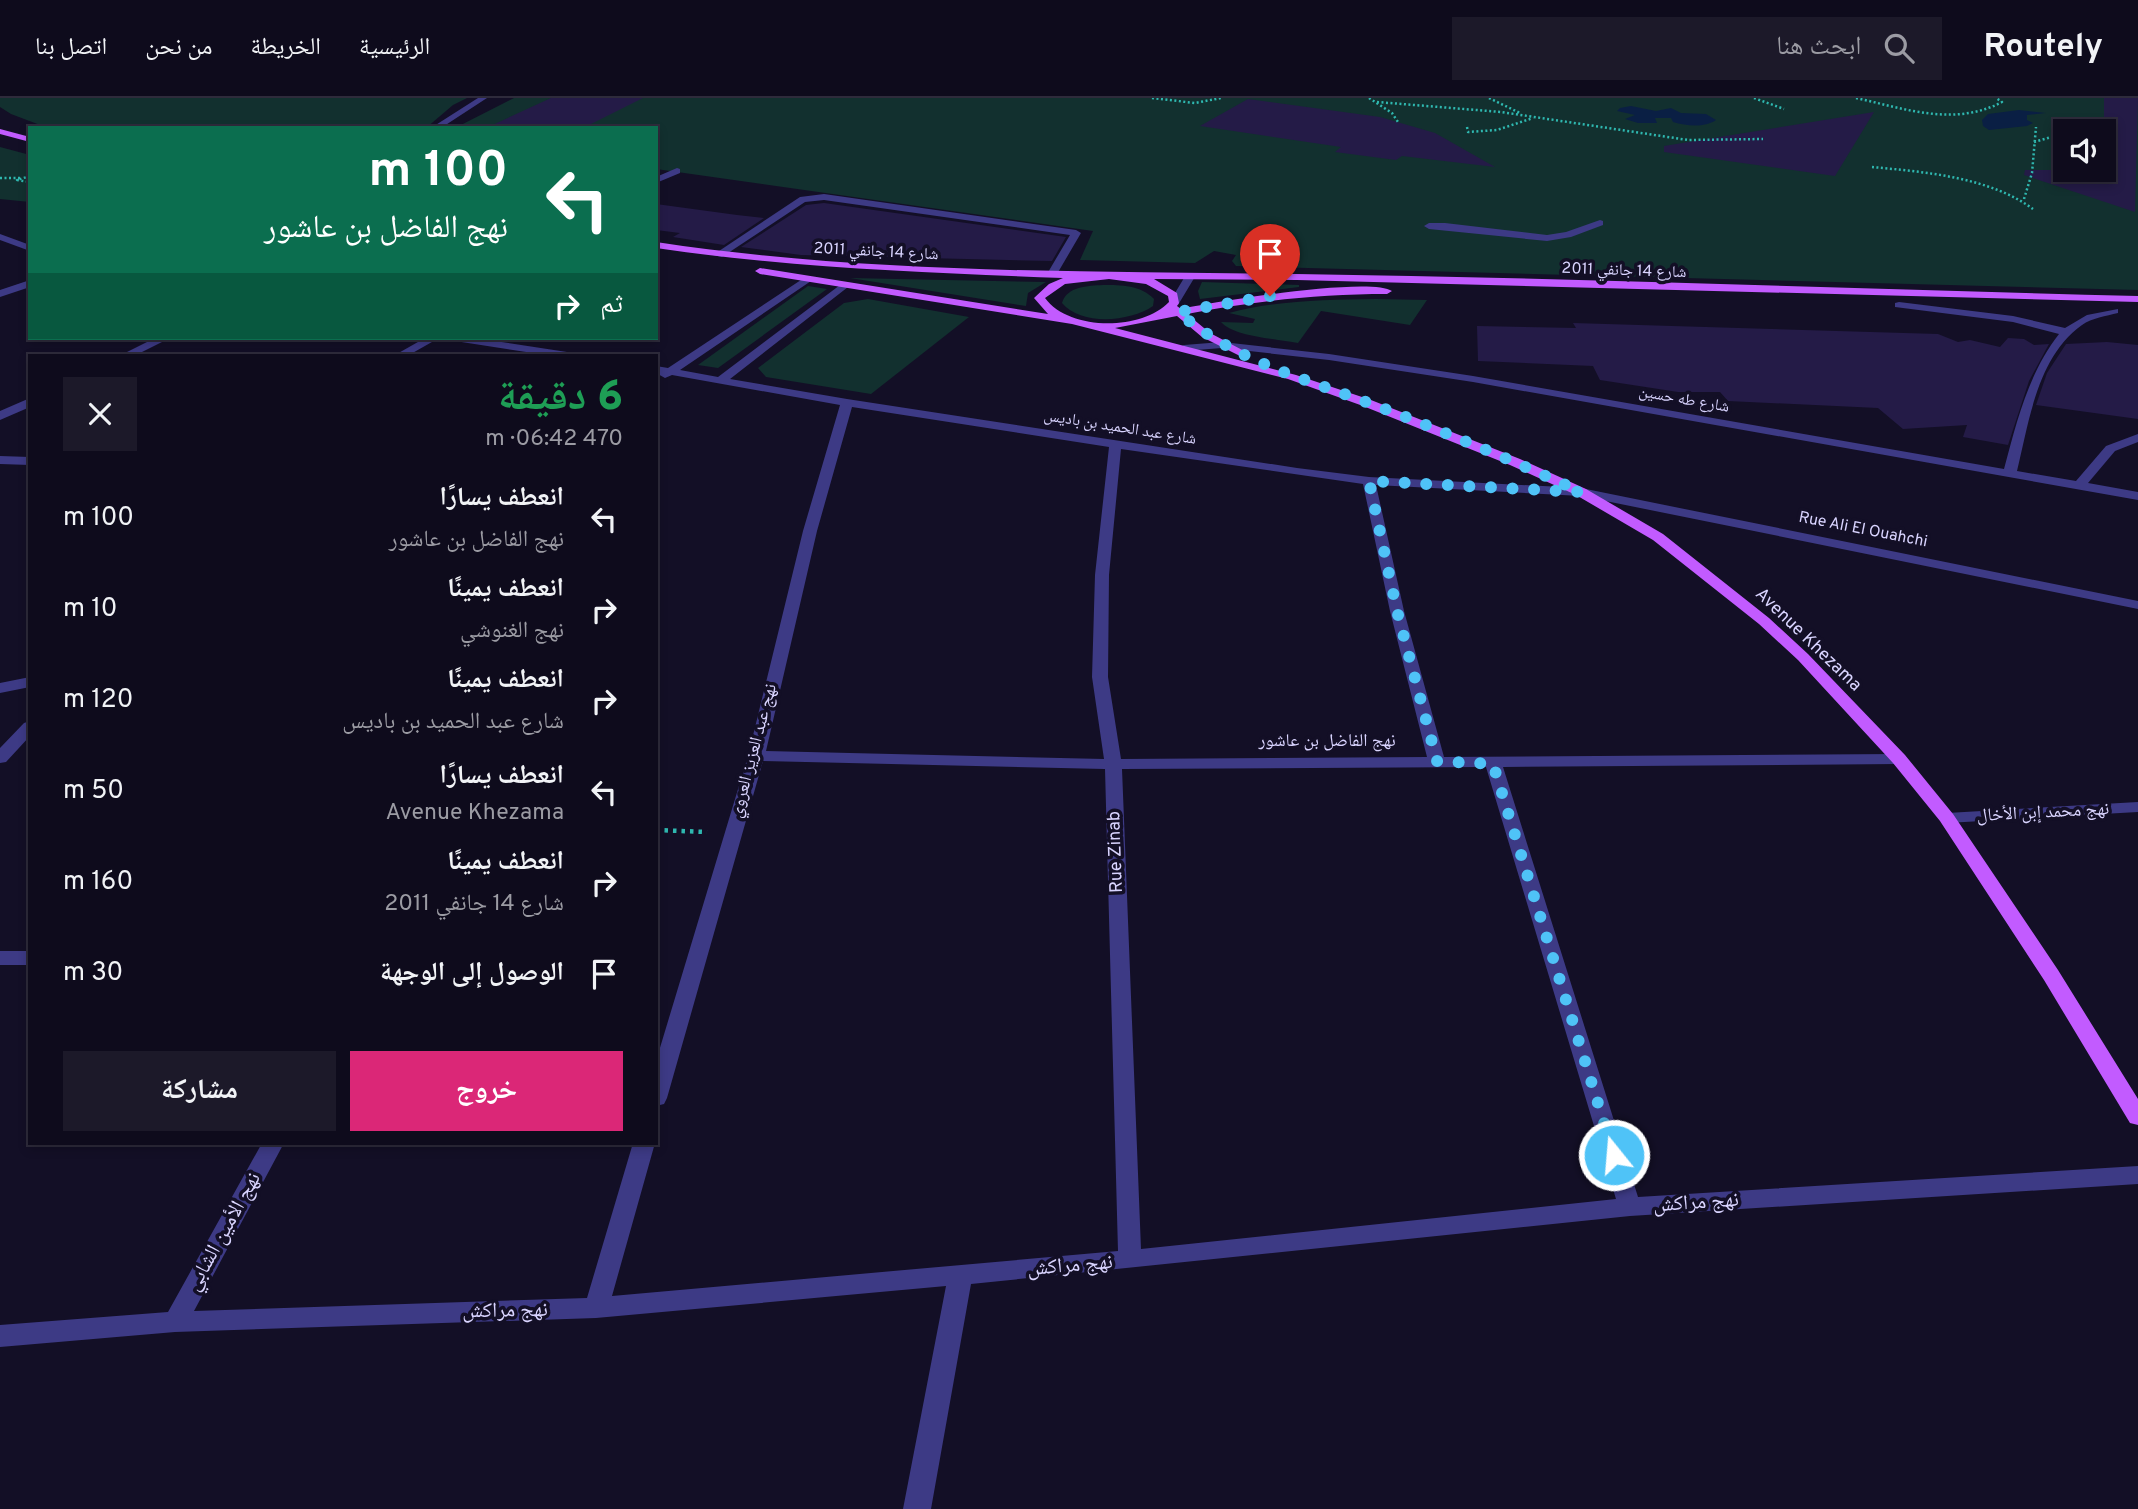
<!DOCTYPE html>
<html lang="ar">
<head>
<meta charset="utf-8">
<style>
  :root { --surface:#0e0b1c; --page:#1c1929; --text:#f1f3f6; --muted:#9b9ba3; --line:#2e2b3b; --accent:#db2777 }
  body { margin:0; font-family:Overpass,"Noto Naskh Arabic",sans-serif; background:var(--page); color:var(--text); direction:rtl; height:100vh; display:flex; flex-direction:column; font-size:26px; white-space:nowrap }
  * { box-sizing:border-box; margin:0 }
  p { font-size:23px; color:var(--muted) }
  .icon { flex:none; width:38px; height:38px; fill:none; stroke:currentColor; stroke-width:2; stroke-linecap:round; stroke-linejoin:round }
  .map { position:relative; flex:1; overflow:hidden; direction:ltr }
  .side { position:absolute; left:28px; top:256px; width:630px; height:791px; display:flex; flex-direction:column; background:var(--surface); border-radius:0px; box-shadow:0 4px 10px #0003,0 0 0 2px var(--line); direction:rtl }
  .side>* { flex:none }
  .top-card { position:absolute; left:28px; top:28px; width:630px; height:214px; border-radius:0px; box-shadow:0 4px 10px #0003,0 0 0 2px var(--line); direction:rtl; background:#0b6e4f; color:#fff; overflow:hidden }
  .controls { position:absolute; left:2053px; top:21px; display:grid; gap:14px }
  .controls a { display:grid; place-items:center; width:63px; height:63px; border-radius:0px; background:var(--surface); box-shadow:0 4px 10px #0003,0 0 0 2px var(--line); font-size:35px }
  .pin { position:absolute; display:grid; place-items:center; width:60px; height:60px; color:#fff; margin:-72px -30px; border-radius:50% 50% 50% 0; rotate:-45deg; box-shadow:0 0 7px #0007 }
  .pin .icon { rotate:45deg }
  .me { position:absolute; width:77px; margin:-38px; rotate:343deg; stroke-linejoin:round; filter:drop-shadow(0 0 5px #0008) }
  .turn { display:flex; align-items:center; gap:24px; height:147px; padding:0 35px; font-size:32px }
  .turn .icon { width:91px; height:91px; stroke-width:2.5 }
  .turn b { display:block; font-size:49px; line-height:60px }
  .then { display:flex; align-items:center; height:66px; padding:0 35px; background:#0003; gap:14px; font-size:26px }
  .round { display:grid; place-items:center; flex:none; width:74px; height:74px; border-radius:0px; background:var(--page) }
  .overview { display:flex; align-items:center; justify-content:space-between; height:119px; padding:0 35px }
  h1 { font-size:42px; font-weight:800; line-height:52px; color:#1e9e55 }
  .primary-button { display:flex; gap:14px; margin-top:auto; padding:14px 35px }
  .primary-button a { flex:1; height:80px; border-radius:0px; background:var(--accent); color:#fff; font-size:28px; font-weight:800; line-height:80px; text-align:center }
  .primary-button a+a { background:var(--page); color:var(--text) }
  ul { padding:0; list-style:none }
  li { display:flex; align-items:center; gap:21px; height:91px; padding:0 35px }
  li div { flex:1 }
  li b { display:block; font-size:26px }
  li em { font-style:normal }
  header { display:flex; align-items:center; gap:42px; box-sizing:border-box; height:98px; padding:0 35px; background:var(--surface); border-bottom:2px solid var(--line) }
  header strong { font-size:33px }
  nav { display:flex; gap:38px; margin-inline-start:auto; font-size:24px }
  .search { width:490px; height:63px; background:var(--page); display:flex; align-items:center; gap:18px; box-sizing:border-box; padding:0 24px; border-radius:0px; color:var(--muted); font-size:26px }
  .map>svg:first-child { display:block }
  .green { fill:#12302f; fill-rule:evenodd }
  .water { fill:#0a1f44 }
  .building { fill:#241b47 }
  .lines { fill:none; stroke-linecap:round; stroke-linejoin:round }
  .path-far1 { stroke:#2fb8b0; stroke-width:2.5; stroke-dasharray:2 2.5; stroke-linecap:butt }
  .path { stroke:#2fb8b0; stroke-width:4.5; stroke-dasharray:3.5 5; stroke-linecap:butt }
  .minor { fill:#3d3a85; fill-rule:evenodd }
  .major { fill:#c25bff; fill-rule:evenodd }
  .route { stroke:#4fc3f7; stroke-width:12; stroke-dasharray:0 21.6 }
  .labels { text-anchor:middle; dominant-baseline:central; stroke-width:7; stroke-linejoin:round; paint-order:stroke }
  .far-street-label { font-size:16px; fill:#d9d4ff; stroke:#130f26 }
  .street-label { font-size:18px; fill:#d9d4ff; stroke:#130f26 }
  .near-street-label { font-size:21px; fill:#d9d4ff; stroke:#130f26 }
</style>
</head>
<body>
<header>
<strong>Routely</strong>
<div class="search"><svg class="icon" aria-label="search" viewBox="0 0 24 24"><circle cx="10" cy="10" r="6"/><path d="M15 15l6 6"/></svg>ابحث هنا</div>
<nav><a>الرئيسية</a><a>الخريطة</a><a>من نحن</a><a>اتصل بنا</a></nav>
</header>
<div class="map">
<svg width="2138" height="1411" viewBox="0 0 2138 1411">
  <rect width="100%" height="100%" fill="#130f26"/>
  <path class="green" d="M0,0H467L453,7L426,30L353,27L345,30H48L11,16L0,9Z
    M514,0H2138V192L1236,168L1232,163L1236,157L1214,153L1195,165L1080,162L1093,133L656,71V30H455ZM2065,33H2104V72H2065Z
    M0,49L30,57V104L0,101Z
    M850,180L1046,184L1028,195L1026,208Z
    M1202,184L1299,187V189L1200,201L1198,193Z
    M1103,187C1121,187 1141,187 1154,201L1153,208C1130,224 1081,228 1062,205C1067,188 1088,188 1103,187Z
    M808,188L827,191L718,270L698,267Z
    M868,201L969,219L871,296L766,279L758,270L844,205Z
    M1376,201L1427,202L1410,227L1321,213L1298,245C1278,241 1234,239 1221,224L1253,225L1255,221L1229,215C1277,202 1327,202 1376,201Z"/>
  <path class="water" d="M1631,8L1656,13L1671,10L1681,15L1706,16L1716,22C1704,30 1687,28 1673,24L1671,20H1655L1657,25H1638L1625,21L1635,17L1617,13L1620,10Z
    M2019,12L2046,15L2027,17V22L2033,25L2027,28L1989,32L1983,28L1982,22L1988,16Z"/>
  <path class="building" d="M551,0H643L583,30H486Z
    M2104,0H2138L2135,114L2024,77L2025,72H2104Z
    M1248,1L1380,19L1435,35L1495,69L1402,58L1396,62L1335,54L1341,49L1200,28Z
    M1874,14L1835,78L1664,54V48Z
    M824,105L1066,139L1052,163L801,157L741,149L806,107Z
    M656,106L737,117L764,120L724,147L673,139L680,135L656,132Z
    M1573,225L1938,236L1958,244L1970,242L2000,249L2008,240L2024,241L2034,247L2049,246L2029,283L2008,347L1963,339L1967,327L1903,331L1878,310L1728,303L1720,294H1678L1600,282L1593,268L1478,263L1477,228L1576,230Z
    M2107,244L2138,247V321L2036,307L2047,275L2066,246Z"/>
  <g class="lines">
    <path class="path-far1" d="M1152,0L1195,5L1221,0
      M1369,0L1392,15L1398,24
      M1489,0L1520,15
      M1754,0L1784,11
      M1856,0C1906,11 1954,29 2002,4L1996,0
      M1377,4L1501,14L1688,42L1763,41
      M1467,29L1468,34L1497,32L1533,20
      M2070,33L2108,23
      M2034,44L2065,35
      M1872,69C1925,74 1989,79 2033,111
      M30,78L17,82L30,84
      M0,80H20
      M2024,101L2032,75L2036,29"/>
    <path class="path" d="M656,732L707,734"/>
    <path class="minor" d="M478,0H487L441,30H431Z
      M677,70L680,71V75L656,85V79Z
      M824,96L1076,132L1081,135L1057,176L1052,179L1047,176L1070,137L824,102L805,104L722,159L713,157L800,99Z
      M1600,122L1603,123V127L1571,139L1547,143L1429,131L1424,128L1429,125H1445L1547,137L1566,134Z
      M0,136L30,147V153L0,142Z
      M1187,175L1196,177L1178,207H1170L1169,205Z
      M807,178L811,179V183L680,272L718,279L844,184L848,185V189L730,281L847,301L1297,370L1369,379L1581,390L2138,503V511L1581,398L1376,387L1404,513L1444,659L1899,656L1907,661L1899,666L1503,669L1638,1099L2138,1068V1086L1630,1118L971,1186L931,1411H903L946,1188L596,1220L175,1234L0,1249V1227L168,1214L262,1045H284L194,1213L587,1200L633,1045H655L612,1198L1118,1153L1105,671L763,663L667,1000L664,1006L656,1008V963L748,658L803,433L840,307L672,277L665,280L656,275V268L668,270ZM852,309L1109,349L1095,477L1092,579L1104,661L766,653L817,433ZM1121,351L1363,386L1390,513L1427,659L1121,661L1108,579L1109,477ZM1486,669L1616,1101L1141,1151L1122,671Z
      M30,182V189L0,199V192Z
      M1899,204L2013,218L2065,230L2087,217L2118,211V215C2106,218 2092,220 2082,227C2037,259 2029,324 2017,373L2076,383L2106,348L2138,336V344L2115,353L2088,385L2138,394V402L1473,284L1329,262L1222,250L1184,253L1178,250L1184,247L1222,244L1329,256L1473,278L2004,371C2017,323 2028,276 2059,236L2013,224L1895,209V205Z
      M155,240H170L136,257H121Z
      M425,240H439L409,257H395Z
      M449,240H475L567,254L573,257H546L455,243Z
      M30,300V309L0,322V313Z
      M0,358L30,359V367L0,366Z
      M30,579V589L0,595V585Z
      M30,623V638L6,664L0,665V650L24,625Z
      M2138,704V714L1947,725L1938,720L1947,715Z
      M0,853H30V867H0Z"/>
    <path class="major" d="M0,31L30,39V44L0,36Z
      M656,144C868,176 1082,173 1296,176C1577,180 1857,191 2138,198V204L1297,182L1154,181L1177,195L1179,205L1177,208L1181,211C1214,204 1370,178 1392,193L1387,196C1319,196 1254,203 1187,216L1210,235L1248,255V259L1244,260L1202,239L1177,218L1115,230L1296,277L1371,302L1520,361L1586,391L1663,436L1769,520L1808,556L1905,657L1953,716L2058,872L2138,1001V1027L2130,1025L2044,882L1940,723L1893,665L1798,562L1759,526L1653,442L1576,397L1510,367L1363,308L1288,281L1072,226L760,176L755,173L760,170L1048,216L1034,200L1049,186L1063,180C927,175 791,170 656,150ZM1109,181L1146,186L1168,198L1169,204C1141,233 1069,233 1045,200L1065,186Z"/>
  </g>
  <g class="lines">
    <path class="route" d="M1270,198L1178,214C1234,262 1302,280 1369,305C1441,332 1511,362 1581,394L1369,383L1397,513L1437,663L1493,666L1614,1057"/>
  </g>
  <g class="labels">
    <g class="far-street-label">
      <text transform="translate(876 154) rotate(3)">شارع 14 جانفي 2011</text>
      <text transform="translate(1624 173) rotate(2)">شارع 14 جانفي 2011</text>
      <text transform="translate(1684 302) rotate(10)">شارع طه حسين</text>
      <text transform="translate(1120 330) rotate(9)">شارع عبد الحميد بن باديس</text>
      <text transform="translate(1863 432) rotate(11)">Rue Ali El Ouahchi</text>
    </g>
    <g class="street-label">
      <text transform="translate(1808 542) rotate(44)">Avenue Khezama</text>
      <text x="1327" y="643">نهج الفاضل بن عاشور</text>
      <text transform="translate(754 653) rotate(-75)">نهج عبد العزيز العروي</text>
      <text transform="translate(2043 715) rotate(-3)">نهج محمد إبن الأخال</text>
      <text transform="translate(1116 754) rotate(-92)">Rue Zinab</text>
    </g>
    <g class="near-street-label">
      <text transform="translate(1696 1105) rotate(-4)">نهج مراكش</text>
      <text transform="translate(224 1134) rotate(-61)">نهج الأمين الشابي</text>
      <text transform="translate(1070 1168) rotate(-5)">نهج مراكش</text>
      <text transform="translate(505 1213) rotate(-1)">نهج مراكش</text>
    </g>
  </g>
</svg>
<div class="controls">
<a><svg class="icon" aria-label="sound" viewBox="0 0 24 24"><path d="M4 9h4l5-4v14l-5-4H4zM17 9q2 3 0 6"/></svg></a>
</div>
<div class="pin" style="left:1270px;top:198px;background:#d93025"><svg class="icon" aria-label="arrive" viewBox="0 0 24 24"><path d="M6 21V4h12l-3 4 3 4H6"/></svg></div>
<svg class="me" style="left:1614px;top:1057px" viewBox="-20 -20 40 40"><circle r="17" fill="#4fc3f7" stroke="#fff" stroke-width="3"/><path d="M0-11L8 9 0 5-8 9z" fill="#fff"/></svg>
<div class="top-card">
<div class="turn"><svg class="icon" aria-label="left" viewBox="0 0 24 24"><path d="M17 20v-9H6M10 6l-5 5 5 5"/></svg><div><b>100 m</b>نهج الفاضل بن عاشور</div></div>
<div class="then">ثم<svg class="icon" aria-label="right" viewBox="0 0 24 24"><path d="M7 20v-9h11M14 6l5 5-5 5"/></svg></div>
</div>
<section class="side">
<div class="overview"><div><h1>6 دقيقة</h1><p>470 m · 06:42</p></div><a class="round"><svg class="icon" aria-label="close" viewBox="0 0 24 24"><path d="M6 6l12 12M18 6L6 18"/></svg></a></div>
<ul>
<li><svg class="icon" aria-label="left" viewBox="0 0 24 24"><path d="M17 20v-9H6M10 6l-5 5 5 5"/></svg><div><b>انعطف يسارًا</b><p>نهج الفاضل بن عاشور</p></div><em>100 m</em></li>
<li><svg class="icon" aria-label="right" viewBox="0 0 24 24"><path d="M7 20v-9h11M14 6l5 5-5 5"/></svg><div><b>انعطف يمينًا</b><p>نهج الغنوشي</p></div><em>10 m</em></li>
<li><svg class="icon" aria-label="right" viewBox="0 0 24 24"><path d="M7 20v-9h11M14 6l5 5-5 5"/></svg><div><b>انعطف يمينًا</b><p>شارع عبد الحميد بن باديس</p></div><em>120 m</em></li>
<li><svg class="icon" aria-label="left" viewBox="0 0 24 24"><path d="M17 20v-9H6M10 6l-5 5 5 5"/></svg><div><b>انعطف يسارًا</b><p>Avenue Khezama</p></div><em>50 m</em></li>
<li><svg class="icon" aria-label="right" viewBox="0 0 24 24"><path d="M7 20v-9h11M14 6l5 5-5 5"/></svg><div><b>انعطف يمينًا</b><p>شارع 14 جانفي 2011</p></div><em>160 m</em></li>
<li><svg class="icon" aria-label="arrive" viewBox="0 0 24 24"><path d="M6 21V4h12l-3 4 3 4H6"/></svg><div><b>الوصول إلى الوجهة</b></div><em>30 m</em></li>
</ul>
<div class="primary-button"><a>خروج</a><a>مشاركة</a></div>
</section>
</div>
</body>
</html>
